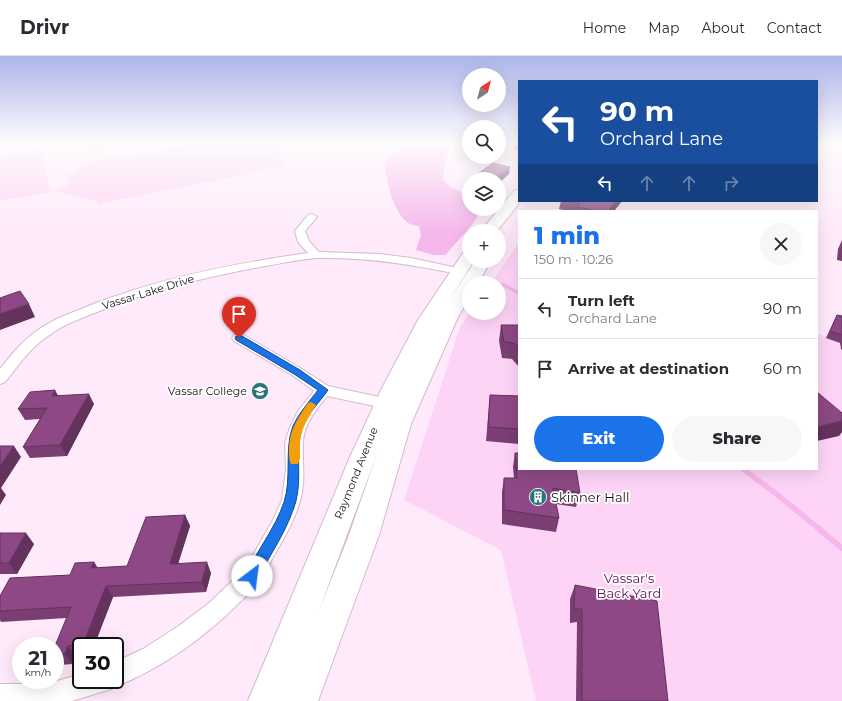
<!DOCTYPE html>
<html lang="en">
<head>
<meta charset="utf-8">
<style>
  :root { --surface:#fff; --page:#f7f7f7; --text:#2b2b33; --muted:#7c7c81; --line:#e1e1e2; --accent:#1a73e8 }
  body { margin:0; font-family:Montserrat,sans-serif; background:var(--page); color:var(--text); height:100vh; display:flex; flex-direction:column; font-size:15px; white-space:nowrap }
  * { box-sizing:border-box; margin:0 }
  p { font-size:13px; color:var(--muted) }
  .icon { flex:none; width:22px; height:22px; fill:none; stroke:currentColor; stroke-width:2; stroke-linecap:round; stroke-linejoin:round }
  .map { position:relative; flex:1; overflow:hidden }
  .panel { position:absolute; left:518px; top:154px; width:300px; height:260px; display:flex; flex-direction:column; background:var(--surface); border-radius:0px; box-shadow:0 4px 16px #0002 }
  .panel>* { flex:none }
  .hud { position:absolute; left:518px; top:24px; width:300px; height:122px; border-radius:0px; box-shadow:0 4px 16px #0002; background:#1a4fa0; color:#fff; overflow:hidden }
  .needle { width:26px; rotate:36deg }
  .tools { position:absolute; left:462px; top:12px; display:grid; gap:8px }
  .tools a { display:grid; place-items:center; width:44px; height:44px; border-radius:50%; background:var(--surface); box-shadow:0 4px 16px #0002; font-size:20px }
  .speed { position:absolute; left:12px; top:581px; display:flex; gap:8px; font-size:20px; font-weight:700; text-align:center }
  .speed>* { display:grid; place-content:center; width:52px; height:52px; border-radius:50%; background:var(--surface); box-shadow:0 4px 16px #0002; line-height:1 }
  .speed small { font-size:10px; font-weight:400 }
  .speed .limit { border:2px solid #111; border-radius:6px; background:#fff; color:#111 }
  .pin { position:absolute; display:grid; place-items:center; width:34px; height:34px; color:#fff; margin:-41px -17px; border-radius:50% 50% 50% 0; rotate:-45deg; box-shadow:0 0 4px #0007 }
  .pin .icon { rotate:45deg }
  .me { position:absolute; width:44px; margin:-22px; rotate:30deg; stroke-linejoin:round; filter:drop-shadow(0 0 3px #0008) }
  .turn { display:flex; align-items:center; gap:14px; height:84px; padding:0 16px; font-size:18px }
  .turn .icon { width:52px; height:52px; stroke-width:2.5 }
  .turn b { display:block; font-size:28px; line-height:34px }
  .lanes { display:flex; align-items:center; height:38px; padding:0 16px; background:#0003; justify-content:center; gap:20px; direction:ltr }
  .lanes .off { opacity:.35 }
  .round { display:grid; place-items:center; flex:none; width:42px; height:42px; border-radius:21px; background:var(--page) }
  .head { display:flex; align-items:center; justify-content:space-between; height:68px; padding:0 16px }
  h1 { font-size:24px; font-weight:800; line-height:30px; color:var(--accent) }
  .action { display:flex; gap:8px; margin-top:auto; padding:8px 16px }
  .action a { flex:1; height:46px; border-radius:24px; background:var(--accent); color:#fff; font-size:16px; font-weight:800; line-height:46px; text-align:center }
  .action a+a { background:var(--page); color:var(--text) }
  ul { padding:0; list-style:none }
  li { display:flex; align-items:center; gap:12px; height:60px; padding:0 16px; border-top:1px solid var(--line) }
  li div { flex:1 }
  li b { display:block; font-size:15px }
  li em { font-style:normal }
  header { display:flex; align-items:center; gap:24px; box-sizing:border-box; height:56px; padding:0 20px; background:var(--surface); border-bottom:1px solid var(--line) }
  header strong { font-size:19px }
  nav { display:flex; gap:22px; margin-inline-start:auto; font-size:14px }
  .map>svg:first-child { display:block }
  .built { fill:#ffeafb; fill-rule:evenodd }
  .green { fill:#fdd4f6 }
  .water { fill:#f6b7ec }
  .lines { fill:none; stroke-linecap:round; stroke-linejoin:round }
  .stream-far3 { stroke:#f6b7ec; stroke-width:3.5 }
  .stream-far2 { stroke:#f6b7ec; stroke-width:4 }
  .stream-far1 { stroke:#f6b7ec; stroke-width:5.5 }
  .stream { stroke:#f6b7ec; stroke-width:6 }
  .minor-casing { stroke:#d5b9d0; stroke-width:2 }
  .secondary-casing { stroke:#d5b9d0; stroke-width:2 }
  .minor { fill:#fff; fill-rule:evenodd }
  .secondary { fill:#fff; fill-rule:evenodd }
  .wall { fill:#7a3e72 }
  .shaded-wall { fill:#63325d }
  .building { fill:#8e4885; stroke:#63325d }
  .route { fill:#1a73e8; stroke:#114b97 }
  .slow { fill:#f59e0b }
  .labels { text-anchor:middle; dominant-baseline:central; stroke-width:3.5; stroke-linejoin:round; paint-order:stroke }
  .street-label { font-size:11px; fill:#1a1119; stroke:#fff }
  .poi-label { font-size:11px; fill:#1a1119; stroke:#fff; text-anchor:end }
  .near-poi-label { font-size:13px; fill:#1a1119; stroke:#fff; text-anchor:start }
  .near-park-label { font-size:13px; fill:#571451; stroke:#fff }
</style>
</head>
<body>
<header>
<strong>Drivr</strong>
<nav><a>Home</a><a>Map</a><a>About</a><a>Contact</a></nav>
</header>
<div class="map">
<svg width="842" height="645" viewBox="0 0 842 645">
  <rect width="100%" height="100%" fill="#fcf6fb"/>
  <path class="built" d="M0,88H469V101H499V88H519V145H817V88H842V645H0ZM469,123H499V153H469ZM519,155H817V413H519ZM469,175H499V205H469ZM469,227H499V257H469ZM21,590H55V624H21ZM81,590H115V624H81Z"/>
  <path class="green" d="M85,88H145L90,97Z
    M189,88H276L280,91L282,96L278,104L286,110L98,148L96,143L92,144L54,135L69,129L68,120L80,110L78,107Z
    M42,92L50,136L0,145V98Z
    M517,189H519V413H817V277L842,288V645H536L501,494L404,444L460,271L470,257H499V227H491Z"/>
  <path class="water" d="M403,88H452L445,106L443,124L452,132L462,136L469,142V153H478L479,155C477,168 454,187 446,199H433L416,194L421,179L419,170C415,169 410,169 407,166C393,155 386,125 385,107Z"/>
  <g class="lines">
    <path class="stream-far3" d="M502,228L519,237"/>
    <path class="stream-far2" d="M517,236L519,237"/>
    <path class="stream-far1" d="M743,413L774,436L823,476"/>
    <path class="stream" d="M821,475L842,492"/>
    <defs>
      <path id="minor" d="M312,158L317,161L305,175L309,185L319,196L380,198L411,202L462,213L464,215L462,217L458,218C411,208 365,201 317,202C300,203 283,207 266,210C210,220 155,233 102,254C84,261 64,268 48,280C30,292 18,310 5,326L0,328V313C11,299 23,284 38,274C55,262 76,255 96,247C164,221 236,207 308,197L298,186L295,175L308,159Z
        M239,278L244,279L302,313L328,330L384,342L390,343L392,347L390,351L384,352L327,340C316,354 303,369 303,388C302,407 306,427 300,445C294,466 283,484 272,503C268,511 265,520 259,527C254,534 246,540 240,546C204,582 162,612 115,631L112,630L111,633L72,645H0V628H47L81,618V624H115V606L143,593L180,569L209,547L245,513L273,464L282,444L286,413L285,387L290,371L298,355L314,335L292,319L234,285L232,282L234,279Z"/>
      <path id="secondary" d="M519,134V145H521L497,175H481L514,135Z
        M469,195V205H474L446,249L475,205H491L478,227H469V242L458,261L411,368L379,479L318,645H248L350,401L382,332L418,264L463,197ZM378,395L349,479L318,557Z"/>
    </defs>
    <use href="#minor" class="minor-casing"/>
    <use href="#secondary" class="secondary-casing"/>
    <use href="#minor" class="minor"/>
    <use href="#secondary" class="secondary"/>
  </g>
  <path class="wall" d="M519,88V94L514,93V89Z
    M561,145H622L614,155H567L559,153Z
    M842,184V205L837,204L838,193Z
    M837,259L842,260V294L841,293L840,287L826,282Z
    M501,269H519V311L512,303L502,302L499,285Z
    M58,339L94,348L67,400L30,402L23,391L40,363L25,364L18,353Z
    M490,339L519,340V388L486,385Z
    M515,397L580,437L576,451L556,448L559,462L556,476L502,468V436L504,422H514L513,411Z
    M185,459L190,470L178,507L211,517L206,536L113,541L94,590H81V600H76L73,608L59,609L55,604V590L67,562L1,566L0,564V540L70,519L94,506L97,512L127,510Z
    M0,477L34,488L17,518H0Z
    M575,529L668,645H576L577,566L570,567V543Z"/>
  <path class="shaded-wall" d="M510,111L509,118L499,127V123H494Z
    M616,145H622L614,155H608Z
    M29,248L35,261L0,274V258Z
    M55,334L61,345L52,340Z
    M89,338L94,348L67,400L60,389Z
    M842,365V376L839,380L817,385V371Z
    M14,390L21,401L1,432L6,439L0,449V410Z
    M185,459L190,470L175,518L170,508Z
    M26,477L34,488L17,518L9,507Z
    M94,506L101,517L91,512Z
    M207,506L211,517L206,536L202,526Z
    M106,530L113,541L94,590H83V589Z
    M68,590L76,600L73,608L65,598Z"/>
  <path class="building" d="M515,88H519V90L514,89Z
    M493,107L510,111L494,123H476L472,122Z
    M568,145H616L608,155H598L578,151L580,148Z
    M20,235L29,248L0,258V242Z
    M837,259L842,260V279L830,275Z
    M501,269H519V292L514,287L504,286Z
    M55,334L52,340L89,338L60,389L23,391L47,352L18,353L30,336Z
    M817,336L842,357V365L817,371Z
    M490,339L519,340V373L488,371Z
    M0,390H14L0,410Z
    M515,397H519V413H576L580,437L553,432L559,462L504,454V422H517Z
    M185,459L170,508L207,506L202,526L106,530L83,589L68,590L65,598L55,599V590L71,551L0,555V540L10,522L70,519L75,507L94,506L91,512L127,510L146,461Z
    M0,477H26L9,507H0Z
    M575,529L657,545L668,645H582V553H574Z"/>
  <linearGradient id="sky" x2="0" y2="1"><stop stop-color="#adb5ea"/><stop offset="0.49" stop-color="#fefbfd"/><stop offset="1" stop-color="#fefbfd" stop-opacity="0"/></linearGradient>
  <rect width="842" height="178" fill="url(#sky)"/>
  <path class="route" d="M236,280H242L300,314L328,334C320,346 307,358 302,372C295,395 302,421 296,445C288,473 271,498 256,524L252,525L247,524L245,520C257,494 275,473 284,446C292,422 284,392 293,370C299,357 309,346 318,334L294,318L236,284L235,282Z"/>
  <path class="slow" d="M311,346L316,349C309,361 301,372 300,386C299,393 302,402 298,408H291C289,404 289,400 289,396C289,374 297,364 308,347Z"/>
  <defs>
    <symbol id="university-disc" viewBox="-11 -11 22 22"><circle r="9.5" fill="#2b757a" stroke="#fff"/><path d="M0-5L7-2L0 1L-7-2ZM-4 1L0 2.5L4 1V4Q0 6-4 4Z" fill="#fff"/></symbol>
    <symbol id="building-disc" viewBox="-11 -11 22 22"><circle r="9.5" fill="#2b757a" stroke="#fff"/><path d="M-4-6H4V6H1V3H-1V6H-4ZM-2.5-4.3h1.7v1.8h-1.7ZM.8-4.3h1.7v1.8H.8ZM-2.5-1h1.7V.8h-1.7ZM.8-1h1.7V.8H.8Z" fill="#fff"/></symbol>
  </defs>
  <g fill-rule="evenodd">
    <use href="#university-disc" x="250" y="325" width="20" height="20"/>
    <use href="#building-disc" x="528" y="431" width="20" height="20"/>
  </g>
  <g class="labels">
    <g class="street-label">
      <text transform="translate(148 236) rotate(-17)">Vassar Lake Drive</text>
      <text transform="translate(356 417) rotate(-68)">Raymond Avenue</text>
    </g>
    <g class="poi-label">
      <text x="247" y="335">Vassar College</text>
    </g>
    <g class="near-poi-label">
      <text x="551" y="441">Skinner Hall</text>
    </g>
    <g class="near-park-label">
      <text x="629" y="522">Vassar's<tspan x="629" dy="15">Back Yard</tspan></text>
    </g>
  </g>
</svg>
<div class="tools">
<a><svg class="needle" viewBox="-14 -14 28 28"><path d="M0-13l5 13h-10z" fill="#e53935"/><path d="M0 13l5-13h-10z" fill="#7c7c81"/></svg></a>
<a><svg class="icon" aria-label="search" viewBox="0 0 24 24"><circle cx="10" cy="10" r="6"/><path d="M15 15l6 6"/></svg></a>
<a><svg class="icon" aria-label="layers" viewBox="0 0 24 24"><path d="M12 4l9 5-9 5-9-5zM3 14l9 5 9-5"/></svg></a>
<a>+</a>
<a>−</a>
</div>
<div class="speed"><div>21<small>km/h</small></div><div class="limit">30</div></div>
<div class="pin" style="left:239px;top:282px;background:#d93025"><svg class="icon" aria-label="arrive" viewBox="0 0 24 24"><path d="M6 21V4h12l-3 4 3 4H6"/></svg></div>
<svg class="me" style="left:252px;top:520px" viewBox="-20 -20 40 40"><circle r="19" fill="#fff"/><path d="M0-13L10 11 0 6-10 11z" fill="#1a73e8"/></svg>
<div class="hud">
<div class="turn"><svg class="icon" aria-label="left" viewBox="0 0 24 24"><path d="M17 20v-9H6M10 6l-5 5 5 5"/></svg><div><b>90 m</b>Orchard Lane</div></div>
<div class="lanes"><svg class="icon" aria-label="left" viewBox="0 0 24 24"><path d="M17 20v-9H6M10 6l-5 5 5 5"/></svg><svg class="icon off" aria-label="ahead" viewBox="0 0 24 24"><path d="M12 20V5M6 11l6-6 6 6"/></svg><svg class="icon off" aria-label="ahead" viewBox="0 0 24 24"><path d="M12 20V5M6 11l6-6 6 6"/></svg><svg class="icon off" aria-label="right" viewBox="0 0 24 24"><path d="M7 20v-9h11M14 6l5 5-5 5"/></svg></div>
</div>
<section class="panel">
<div class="head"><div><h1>1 min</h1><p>150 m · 10:26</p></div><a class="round"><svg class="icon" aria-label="close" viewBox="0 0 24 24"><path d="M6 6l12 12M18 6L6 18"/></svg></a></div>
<ul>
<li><svg class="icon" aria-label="left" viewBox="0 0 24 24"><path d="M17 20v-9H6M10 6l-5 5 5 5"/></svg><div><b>Turn left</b><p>Orchard Lane</p></div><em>90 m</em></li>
<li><svg class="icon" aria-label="arrive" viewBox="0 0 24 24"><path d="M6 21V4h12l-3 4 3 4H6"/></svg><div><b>Arrive at destination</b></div><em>60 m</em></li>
</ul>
<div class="action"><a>Exit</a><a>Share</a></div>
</section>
</div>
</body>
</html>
